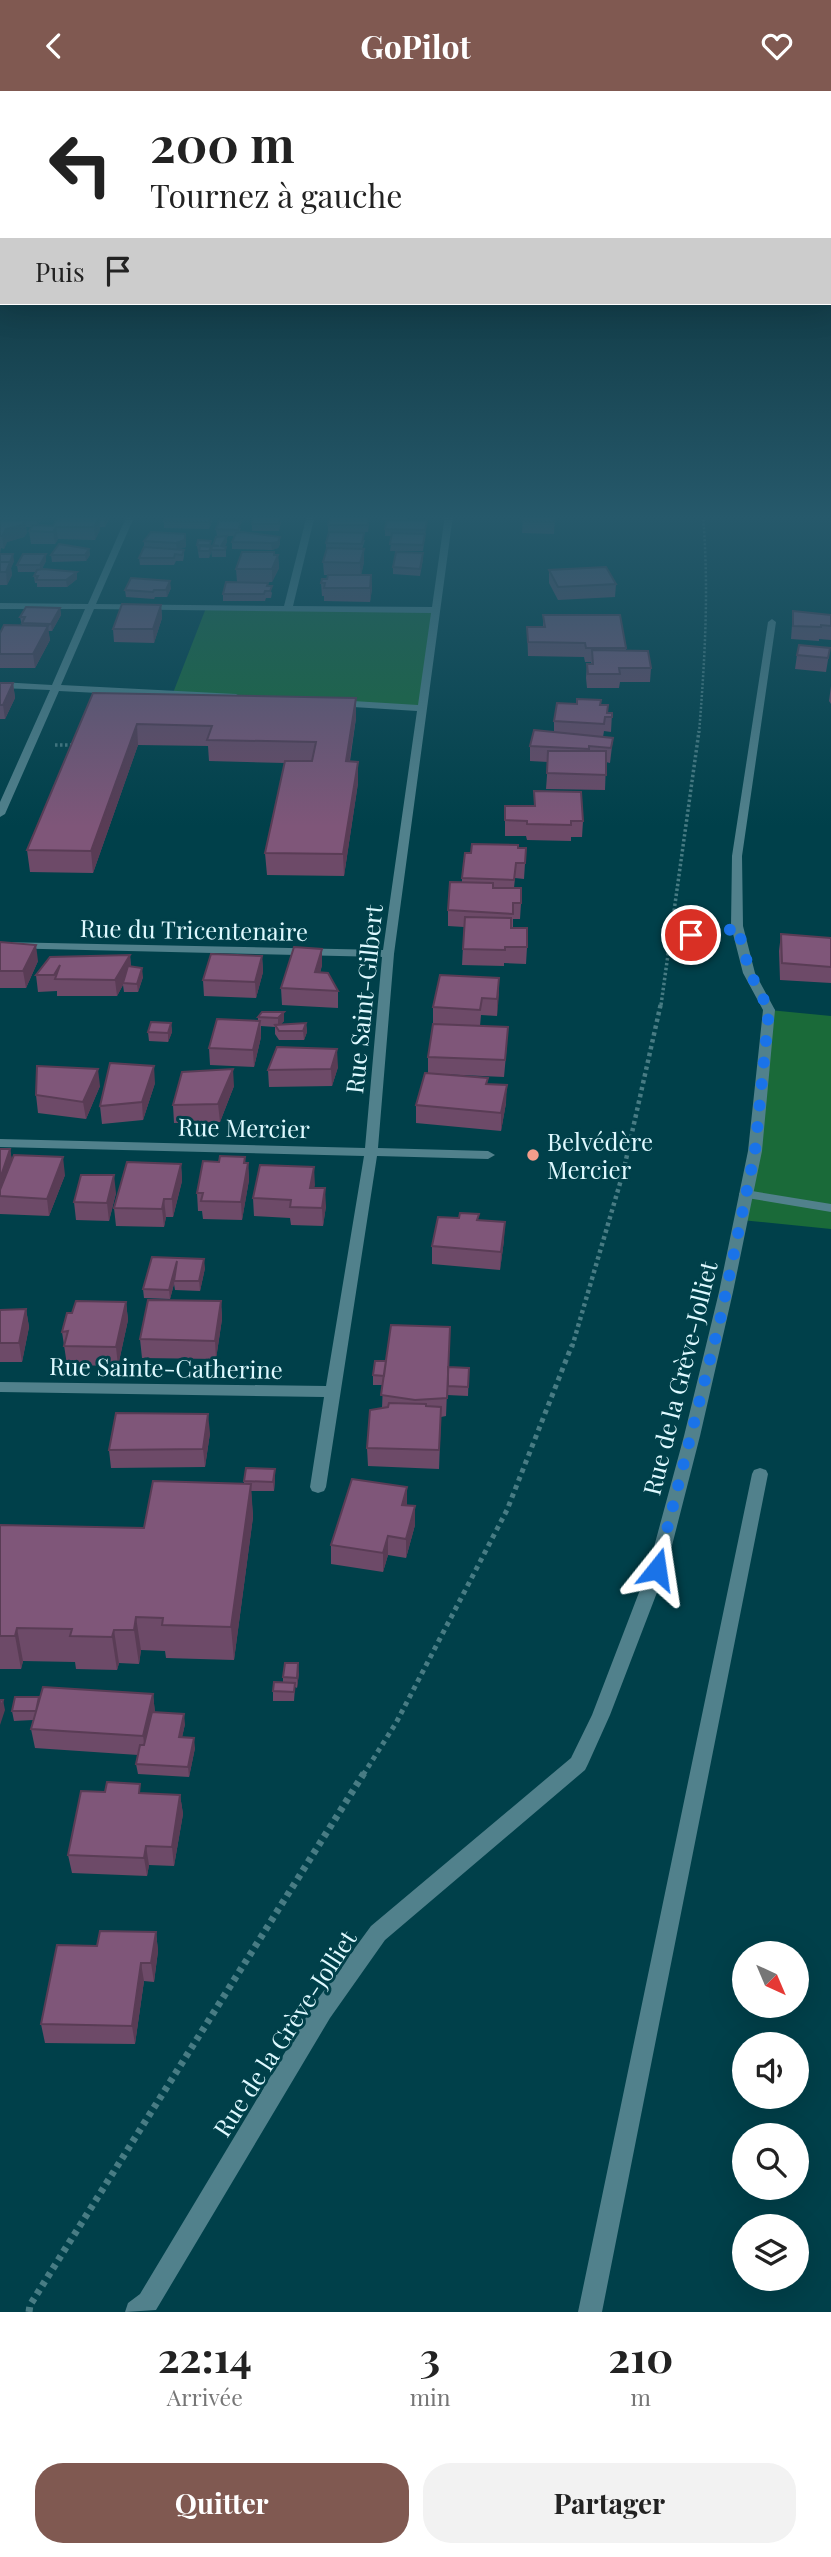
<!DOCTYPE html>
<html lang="fr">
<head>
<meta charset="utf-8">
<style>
  :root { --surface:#fff; --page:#f2f2f2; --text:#222; --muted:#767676; --accent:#805951 }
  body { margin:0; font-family:"Playfair Display",serif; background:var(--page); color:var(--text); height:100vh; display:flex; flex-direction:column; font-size:26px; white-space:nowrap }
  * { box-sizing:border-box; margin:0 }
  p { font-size:23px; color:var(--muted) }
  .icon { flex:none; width:38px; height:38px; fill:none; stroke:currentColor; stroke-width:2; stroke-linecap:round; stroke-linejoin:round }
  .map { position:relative; height:2221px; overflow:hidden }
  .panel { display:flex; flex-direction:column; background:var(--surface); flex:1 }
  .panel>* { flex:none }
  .hud { position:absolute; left:0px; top:0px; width:831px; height:214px; box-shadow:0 7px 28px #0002; background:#fff; color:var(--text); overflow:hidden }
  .needle { width:46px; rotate:136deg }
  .tools { position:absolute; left:732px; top:1850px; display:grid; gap:14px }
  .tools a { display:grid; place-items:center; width:77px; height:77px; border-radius:50%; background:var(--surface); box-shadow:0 7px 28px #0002; font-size:35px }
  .pin { position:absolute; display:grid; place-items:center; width:60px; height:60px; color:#fff; margin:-30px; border:4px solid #fff; border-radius:50%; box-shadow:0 2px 7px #0007 }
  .me { position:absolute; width:77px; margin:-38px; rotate:15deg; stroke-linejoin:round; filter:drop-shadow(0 0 5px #0008) }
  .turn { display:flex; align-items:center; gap:24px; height:147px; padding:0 35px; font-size:32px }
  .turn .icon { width:91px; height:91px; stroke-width:2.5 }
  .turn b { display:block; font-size:49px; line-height:60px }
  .then { display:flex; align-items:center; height:66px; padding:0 35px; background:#0003; gap:14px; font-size:26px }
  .eta { display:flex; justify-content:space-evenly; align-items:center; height:119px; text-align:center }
  .eta b { font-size:42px; font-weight:700; line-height:49px }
  .button { display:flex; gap:14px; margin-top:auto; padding:14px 35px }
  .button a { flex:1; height:80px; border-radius:28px; background:var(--accent); color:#fff; font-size:28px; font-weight:700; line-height:80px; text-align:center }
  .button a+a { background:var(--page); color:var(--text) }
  header { display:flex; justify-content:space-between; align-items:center; height:91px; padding:0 35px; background:var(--accent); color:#fff; font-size:32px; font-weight:700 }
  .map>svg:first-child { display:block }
  .green { fill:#1a6a39 }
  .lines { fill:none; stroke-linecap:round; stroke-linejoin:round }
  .path-far4 { stroke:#487c84; stroke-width:2.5; stroke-dasharray:2 2; stroke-linecap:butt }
  .path-far3 { stroke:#487c84; stroke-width:3.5; stroke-dasharray:2.5 2.5; stroke-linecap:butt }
  .path-far2 { stroke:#487c84; stroke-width:4.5; stroke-dasharray:3.5 3.5; stroke-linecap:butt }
  .path-far1 { stroke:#487c84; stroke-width:5; stroke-dasharray:4.5 4.5; stroke-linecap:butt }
  .path { stroke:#487c84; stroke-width:7; stroke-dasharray:5 5; stroke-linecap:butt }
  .lane { fill:#51818c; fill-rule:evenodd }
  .street { fill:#51818c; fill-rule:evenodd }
  .wall { fill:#6d4a68 }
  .shaded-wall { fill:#593c55 }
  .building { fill:#7f5679; stroke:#593c55; stroke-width:2 }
  .route { stroke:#1a73e8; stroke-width:12; stroke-dasharray:0 21.6 }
  .poi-dot { fill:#f49d8b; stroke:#00404a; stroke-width:2.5 }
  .labels { text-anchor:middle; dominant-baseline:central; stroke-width:6; stroke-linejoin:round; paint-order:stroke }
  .street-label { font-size:24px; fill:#def9ff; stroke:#00404a }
  .poi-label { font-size:24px; fill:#def9ff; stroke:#00404a; text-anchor:start }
</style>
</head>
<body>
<header><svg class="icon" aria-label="back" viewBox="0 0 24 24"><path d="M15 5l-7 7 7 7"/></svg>GoPilot<svg class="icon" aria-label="heart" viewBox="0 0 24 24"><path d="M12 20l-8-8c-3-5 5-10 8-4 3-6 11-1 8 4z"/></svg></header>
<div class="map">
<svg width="831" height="2221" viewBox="0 0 831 2221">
  <rect width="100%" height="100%" fill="#00404a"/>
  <path class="green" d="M206,517L436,519L421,617L173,602Z
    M769,919L831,925V1138L741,1129Z"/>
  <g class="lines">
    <path class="path-far4" d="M699,642C705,568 709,498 703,424"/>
    <path class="path-far3" d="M55,654H74
      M673,838L709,850L718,845
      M661,914L699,640"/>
    <path class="path-far2" d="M572,1256L623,1082L661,912"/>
    <path class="path-far1" d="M363,1684L396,1632L507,1419L572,1254"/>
    <path class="path" d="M29,2221L30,2214L364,1682"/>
    <path class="lane" d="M772,528L776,531L742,765L743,835L755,882L775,919L769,923L763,919L743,882L731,835L732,765L768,531Z
      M746,1099L831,1113V1121L741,1106L739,1103L741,1100Z
      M760,1377L766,1379L768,1383L602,2221H578L752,1383L754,1379Z"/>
    <path class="street" d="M127,424H135L96,513L284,515L307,424H315L293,515L432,516L445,424H453L394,863L378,1057L488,1060L495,1064L488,1068L377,1065L326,1396L324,1400L318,1402L312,1400L310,1396L324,1306L0,1301V1291L326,1295L364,1065L0,1056V1048L365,1057L382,866L0,857V851L383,859L417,620L337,615L332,612L337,609L418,614L431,522L94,518L61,594L236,603L241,606L236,609L59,600L5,723L0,726V711L50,599L0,597V591L52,594L85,518H0V512L88,513Z
      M769,915L775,919L762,1060L733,1201L700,1345L666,1478L610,1624L588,1673L585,1679L385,1849L330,1927L156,2219L125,2221L128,2212L140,2203L314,1913L371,1835L571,1667L592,1624L648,1478L684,1345L719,1201L748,1060L763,919Z"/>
  </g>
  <path class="wall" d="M0,424H18L16,429H21L24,424H43V426L38,434L53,435L58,424H109L110,426L105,436H100V439L95,449L58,448L55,453H31L29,440L32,436H26L27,442L24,446L7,451L4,458L1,457L0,463L14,470L11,477L12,484L7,494H0Z
    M162,424H212V430L209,438L164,437V430L165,427H163Z
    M330,424H361L360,426L369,433L368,441H328V434Z
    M382,424H408L407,429H382Z
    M523,424H555L554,443L522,442Z
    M427,430L423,460H390L392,445H385V438Z
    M281,431L279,440H252V433Z
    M241,437L239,442L280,446V453L278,457L272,459L232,458V451L235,445H227V451L225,455L226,456V466H212L211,459L213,454L224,445H217L216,438Z
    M185,443L186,456L178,458L184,459V465L183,470H176L174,474H140L139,467L144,457V450Z
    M365,449L362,458H364V471L361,484H371L372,498L370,511L324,510V505H322L321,492L327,488L328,484H324L323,471L327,459H326V452Z
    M211,450V462L209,467H199L197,454Z
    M89,458L90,464L86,470L52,471L51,464Z
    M274,464H278L279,477L272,491H237L236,478Z
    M423,468L420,485L393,483V476Z
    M46,470L42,478L77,481V488L67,496H37V492H35L34,485L37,481H18L17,474Z
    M549,479L616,493L615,506L558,509L549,492Z
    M268,495L272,502L271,507H266L265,510H223V503Z
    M171,497L167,506H155L154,508L126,506L125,499Z
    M161,514L162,527L154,552L114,551L113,538Z
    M60,517L61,524L52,540H48L50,549L35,577H0V542L22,535L20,526Z
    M793,520L831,524V549L819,548V550L791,548Z
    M543,524L626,557V560L651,577L650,591H620L619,597H587L586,587L587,573H591V571H585L584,566L528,565L527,536H543Z
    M830,557L826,581L795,578L797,564Z
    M0,592H13L15,607L5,628H0Z
    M831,595V613L829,610Z
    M93,602L356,607V627L350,670L358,671V692L344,785L267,784L265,762L285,672L209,670L208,655L138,654L93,782L30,781L27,759Z
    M600,614L608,622H612L611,641L604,640L603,646L613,647L610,672L606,671L605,699L546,698L548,671L530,670V655L554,641V630Z
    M534,700L583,730L582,746H571V750L527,749L526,745H505V715H534Z
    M518,757H526L524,788L515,787L514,797L521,812L520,828H513V837L527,856L526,873L504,872V875L462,874L464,836L448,835V819L462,792V787L471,762Z
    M781,843L831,847V892L780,889L779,860Z
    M0,851L38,870L26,897H0Z
    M322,858V874L320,882L338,900V917L282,914L281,897Z
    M130,864L131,876L143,886L138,901H124L123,894L117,905H57V900L38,901L36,884Z
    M262,865L263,881L256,907L204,905L203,889Z
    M499,887L497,925L481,924L480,935L507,953L504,986L439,983L488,987L487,993L506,1012L501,1040L416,1032V1014L428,982V966L433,933V916Z
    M284,921V930L280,934L306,932L307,941L304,949H279L275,943V936L261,935V946L254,976L210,974L209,957L258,929V926Z
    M171,932L172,941L168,951L149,950L148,941Z
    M338,976L332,995L269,996L268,979Z
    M155,992L143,1029L102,1033L100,1015Z
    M100,995L86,1028L38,1022L36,1004Z
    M234,995L220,1031L174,1032L173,1014Z
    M0,1058H10L12,1070L65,1084L49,1125L0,1123Z
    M245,1066V1072H248L249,1089L242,1129L203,1128L202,1120H198L197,1102L219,1071Z
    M181,1073L182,1090L173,1126H166L164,1136L116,1135L114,1117Z
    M314,1076V1097L326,1115L323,1135L291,1134L290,1127L254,1125L253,1107Z
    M116,1102L109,1130L76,1129L74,1111Z
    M478,1129L504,1149L500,1179L432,1173V1155Z
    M205,1177L200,1200L175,1199L174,1193L170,1208L144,1207L143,1198Z
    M221,1210L222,1228L216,1268L142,1267L140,1248Z
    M126,1211L128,1229L118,1275L67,1274L62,1241L72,1222Z
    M26,1218L29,1236L22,1271H0V1219Z
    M449,1276L469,1277L468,1305L447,1304V1301L446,1325L441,1326L439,1378L368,1375L367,1357L382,1317L383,1294H373V1284Z
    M210,1342L205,1376L111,1377L109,1359Z
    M275,1387L274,1400H251L253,1426L234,1569L166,1567L165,1560L141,1559L139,1573L119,1572L117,1579L76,1578L75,1571L23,1570L21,1578H0V1434L144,1437L244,1393V1390Z
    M407,1396V1415L415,1434L406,1467L388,1464L383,1481L331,1473V1454Z
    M299,1582L297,1597L295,1596L294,1610H273V1600L283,1592V1586Z
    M153,1603L155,1622L185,1633L182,1646L195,1657L189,1686L138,1683L136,1673L138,1664L35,1657L31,1638L33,1629L14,1630L12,1620L39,1609Z
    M142,1702L180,1704L183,1723L174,1775L149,1774L147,1785L72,1782L68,1764Z
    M156,1841L158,1860L154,1891L144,1890L135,1953L45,1952L41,1933L97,1855Z"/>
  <path class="shaded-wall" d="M12,424H18L14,435Z
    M40,424H43V426L37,436V430Z
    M104,424H109L105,436Z
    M212,424V430L209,438V431Z
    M99,426L100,439L95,449L94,436Z
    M25,429L27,442L24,446L7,451L4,458L2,445L6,438Z
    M56,436L58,448L55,453L53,441Z
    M227,445V451L223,459L221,455Z
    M280,446V453L278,457L272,459L271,452Z
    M185,449L186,456L177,459L176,452Z
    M211,450V462L209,467L210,454Z
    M89,458L90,464L86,470L85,464Z
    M364,458V471L361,485L360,472Z
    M13,463L14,470L11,477L12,484L7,494L6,481Z
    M46,463V470L40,481V474Z
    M278,464L279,477L272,491V478Z
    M77,481V488L67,496L66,489Z
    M371,484L372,498L370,511V497Z
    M170,490L171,497L167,506L166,499Z
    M161,514L162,527L154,552L153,538Z
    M60,517L61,524L52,540L51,533Z
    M48,535L50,549L35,577L33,563Z
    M13,592L15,607L5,628L3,614Z
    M356,607V627L346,692V670Z
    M137,633L138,654L93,782L91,760Z
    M358,671V692L344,785L343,763Z
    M36,854L38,870L26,897L23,880Z
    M322,858V874L316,898L315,881Z
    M130,864L131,880L123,892V894L117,905L115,889Z
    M262,865L263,881L256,907L255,891Z
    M142,877L143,886L138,901L137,893Z
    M499,887V904L497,925V908Z
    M284,921V930L278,936V927Z
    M260,930L261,946L254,976L253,959Z
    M171,932L172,941L168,951V942Z
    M306,932L307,941L304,949L303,940Z
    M337,958L338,976L332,995L331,978Z
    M154,975L155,992L143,1029L142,1011Z
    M98,978L100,995L86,1028L83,1011Z
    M233,978L234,995L220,1031L218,1013Z
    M507,994L506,1012L501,1040V1022Z
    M10,1058L13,1076L0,1105V1088Z
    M63,1066L65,1084L49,1125L47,1108Z
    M245,1066L246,1082L248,1072L249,1089L242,1129L241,1111Z
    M181,1073L182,1090L173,1126L172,1108Z
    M314,1076L315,1094L311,1115L310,1097Z
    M114,1084L116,1102L109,1130L107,1112Z
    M325,1097L326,1115L323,1135L322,1117Z
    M164,1108L166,1126L164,1136L162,1118Z
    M505,1131L504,1149L500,1179L501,1161Z
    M204,1168L205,1177L200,1200L199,1190Z
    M177,1170L174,1193L170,1208L169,1199Z
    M221,1210L222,1228L216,1268L215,1250Z
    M126,1211L128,1229L118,1275L116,1256Z
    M26,1218L29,1236L22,1271L19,1252Z
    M208,1323L210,1342L205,1376L203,1358Z
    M275,1378V1387L274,1400L273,1391Z
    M251,1393L253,1426L234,1569L231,1536Z
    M407,1396V1415L402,1414Z
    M415,1415V1434L406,1467V1448Z
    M388,1445V1464L383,1481V1462Z
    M136,1526L141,1559L139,1573L134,1539Z
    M17,1537L23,1570L21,1578L15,1545Z
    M114,1539L119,1572L117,1579L112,1546Z
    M298,1572L299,1582L297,1597V1587Z
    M153,1603L155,1622L146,1664L143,1645Z
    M3,1609L5,1619L0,1634V1619Z
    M184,1623L185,1633L180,1656L179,1646Z
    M194,1647L195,1657L189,1686L188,1676Z
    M180,1704L183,1723L174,1775L172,1756Z
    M146,1755L149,1774L147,1785L144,1767Z
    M156,1841L158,1860L154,1891L151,1872Z
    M141,1872L144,1890L135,1953L132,1935Z"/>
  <path class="building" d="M24,424H40L37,430L21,429Z
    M167,424H212L209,431L164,430Z
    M254,424H281L279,433H252Z
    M330,424H335L369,426L368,434H328Z
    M523,424H555L554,431L522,430Z
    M58,425L99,426L94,436H56L53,441L29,440L33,434L53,435Z
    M0,428L25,429L22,434L6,438L2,445H0Z
    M387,429L427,430L425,439L385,438Z
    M219,430H241L238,439L216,438Z
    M151,441L185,443V449L176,452L144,450Z
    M242,441L280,446L278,451L271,452L232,451L236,442Z
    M329,441L364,442L362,453L326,452Z
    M392,442L425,443L423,454L390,453Z
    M227,445L221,455L226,456L225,459H211L212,455H219L213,454L216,446Z
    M198,449L211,450L210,454H197Z
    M59,453L89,458L85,464H51Z
    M200,455L211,456L209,460H199Z
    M144,456L184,459L182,464L175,463L174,467H139Z
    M327,457L364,458L360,472L323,471Z
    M242,461H274V464H278L272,478H236Z
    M396,461L423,462L420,478L393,476Z
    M0,463H13L10,471H0Z
    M23,463H46L40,474H17Z
    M0,471H10L6,481H0Z
    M606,476L616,493L558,496L549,479Z
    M43,478L77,481L66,489H36L38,485H34L37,479Z
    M328,484H371L370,497H324L325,492H321L322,488H327Z
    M131,487L170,490L166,499H154L153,501L125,499Z
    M226,491L268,492L267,495H272L270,500H265L264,503H223Z
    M122,513L161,514L153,538H113Z
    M26,516L60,517L51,533L22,532L25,526H20Z
    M793,520L831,524V535L821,534V536L793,535Z
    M543,524H620L626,557H586L585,552L528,551L527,536H545Z
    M4,534L48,535L33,563H0V542Z
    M799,554L830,557L828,567L797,564Z
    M592,559L648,560L651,577H619L620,583H588L587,573H593Z
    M0,592H13L3,614H0Z
    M93,602L356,607L346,670L358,671L343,763L265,762L285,670H312L316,651L207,649L212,635L137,633L91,760L27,759Z
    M577,608L601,609L600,614H608L607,622H612V626H605L604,633L554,630L557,612L577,613Z
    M534,639L613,647L611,657L589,655V658L530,655Z
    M548,660H606V684L547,682Z
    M534,700L581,701L583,730H571V734L527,733V730L505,729V715H535Z
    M472,753L518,754V757H526L525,772H516L514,789L462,787L465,762H471Z
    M450,791L493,792V797H521V812H513V823L448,819Z
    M465,826L511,827V837H527V856H505V859L463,858Z
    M781,843L831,847V876L782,872Z
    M0,851L36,854L23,880H0Z
    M294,856L322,858L315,881L328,882L338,900L281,897Z
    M211,863L262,865L255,891L203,889Z
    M130,864L115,889L55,888L60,874L54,884H36L50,866Z
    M128,875L142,877L137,893L123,892Z
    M440,884L499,887L497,908L482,907L480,919L433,916Z
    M262,921H284L278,927L258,926Z
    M217,928L260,930L253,959L209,957Z
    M151,931L171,932L168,942L148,941Z
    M306,932L303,940H279L275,934Z
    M433,933L508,936L505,969L428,966Z
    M277,956L337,958L331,978L268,979Z
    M110,972L154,975L142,1011L100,1015Z
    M37,975L98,978L83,1011L36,1004Z
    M233,978L218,1013L173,1014L182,981Z
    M425,982L488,987L486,993L507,994L501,1022L416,1014Z
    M0,1058H10L0,1088Z
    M14,1064L63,1066L47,1108L0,1105V1099Z
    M220,1065L245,1066L244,1072H248L241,1111L201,1110L203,1102H197L203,1070L219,1071Z
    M127,1071L181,1073L172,1108H164L162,1118L114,1117Z
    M260,1074L314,1076L310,1097H325L322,1117L290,1116L291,1109L253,1107Z
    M81,1084H114L107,1112L74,1111Z
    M460,1122L479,1123L477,1129L505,1131L501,1161L432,1155L438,1126L459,1127Z
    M152,1166L204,1168L199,1190H174L177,1170L169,1199L143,1198Z
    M148,1209L221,1210L215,1250L140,1248Z
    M76,1210L126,1211L116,1256L64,1255L68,1240L62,1241L67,1222H72Z
    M26,1218L19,1252H0V1219Z
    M391,1234L450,1236L447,1307L415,1309L381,1304Z
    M375,1270H386L384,1285L373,1284Z
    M448,1276L469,1277L468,1296L448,1295Z
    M389,1312L426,1313V1315L441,1316L439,1359L367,1357L370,1319L388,1316Z
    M116,1322L208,1323L203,1358L109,1359Z
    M246,1377L275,1378L273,1391L244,1390Z
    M352,1388L407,1396L402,1414L415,1415L406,1448L388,1445L383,1462L331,1454Z
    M153,1390L251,1393L231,1536L162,1534L163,1527L136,1526L134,1539H114L112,1546L70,1545L72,1538L17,1537L15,1545H0V1434L144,1437Z
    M285,1572H298L297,1587L283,1586Z
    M274,1591L295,1592L294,1601L273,1600Z
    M43,1596L153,1603L143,1645L31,1638Z
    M15,1606H39L36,1620H12Z
    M0,1609H3L0,1619Z
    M152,1621L184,1623L179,1646L194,1647L188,1676L136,1673L140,1654H144Z
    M107,1691L140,1693L139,1702L180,1704L172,1756L146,1755L144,1767L68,1764L81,1700L105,1701Z
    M100,1840L156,1841L151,1872H141L132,1935L41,1933L57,1854L97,1855Z"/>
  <linearGradient id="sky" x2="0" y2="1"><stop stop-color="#002329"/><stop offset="0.58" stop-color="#26596b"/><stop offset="1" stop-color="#26596b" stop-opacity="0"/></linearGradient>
  <rect width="831" height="735" fill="url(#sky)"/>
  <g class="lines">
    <path class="route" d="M657,1478L721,1225L755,1060L769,919L750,882L737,835L709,850L691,844"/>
  </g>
  <circle class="poi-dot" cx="533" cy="1064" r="7"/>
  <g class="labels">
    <g class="street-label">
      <text transform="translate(194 838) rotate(1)">Rue du Tricentenaire</text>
      <text transform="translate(363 908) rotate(-84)">Rue Saint-Gilbert</text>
      <text transform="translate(244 1036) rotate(1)">Rue Mercier</text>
      <text transform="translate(166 1276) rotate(1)">Rue Sainte-Catherine</text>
      <text transform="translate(679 1287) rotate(-76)">Rue de la Grève-Jolliet</text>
      <text transform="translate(284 1942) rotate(-57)">Rue de la Grève-Jolliet</text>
    </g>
    <g class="poi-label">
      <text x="547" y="1050">Belvédère<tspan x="547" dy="28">Mercier</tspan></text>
    </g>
  </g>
</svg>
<div class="tools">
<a><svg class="needle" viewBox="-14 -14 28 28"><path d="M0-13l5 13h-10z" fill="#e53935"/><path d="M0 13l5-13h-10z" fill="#767676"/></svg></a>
<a><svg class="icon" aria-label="sound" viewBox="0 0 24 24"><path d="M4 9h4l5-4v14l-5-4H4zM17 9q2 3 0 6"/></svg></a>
<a><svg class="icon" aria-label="search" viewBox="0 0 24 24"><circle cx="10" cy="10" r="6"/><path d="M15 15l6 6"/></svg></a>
<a><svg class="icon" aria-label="layers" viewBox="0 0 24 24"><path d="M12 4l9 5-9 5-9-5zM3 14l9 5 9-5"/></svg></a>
</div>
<div class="pin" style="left:691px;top:844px;background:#d93025"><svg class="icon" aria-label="arrive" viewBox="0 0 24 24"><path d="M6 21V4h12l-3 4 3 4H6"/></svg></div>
<svg class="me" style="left:657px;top:1478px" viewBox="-20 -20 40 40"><path d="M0-17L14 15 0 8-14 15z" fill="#1a73e8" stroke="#fff" stroke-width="4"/></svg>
<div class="hud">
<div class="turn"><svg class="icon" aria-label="left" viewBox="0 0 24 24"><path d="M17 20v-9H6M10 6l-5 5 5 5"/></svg><div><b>200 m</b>Tournez à gauche</div></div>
<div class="then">Puis<svg class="icon" aria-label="arrive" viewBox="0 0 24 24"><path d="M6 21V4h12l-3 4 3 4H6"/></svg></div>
</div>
</div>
<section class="panel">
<div class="eta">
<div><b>22:14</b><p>Arrivée</p></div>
<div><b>3</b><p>min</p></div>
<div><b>210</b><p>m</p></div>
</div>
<div class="button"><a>Quitter</a><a>Partager</a></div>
</section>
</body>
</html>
